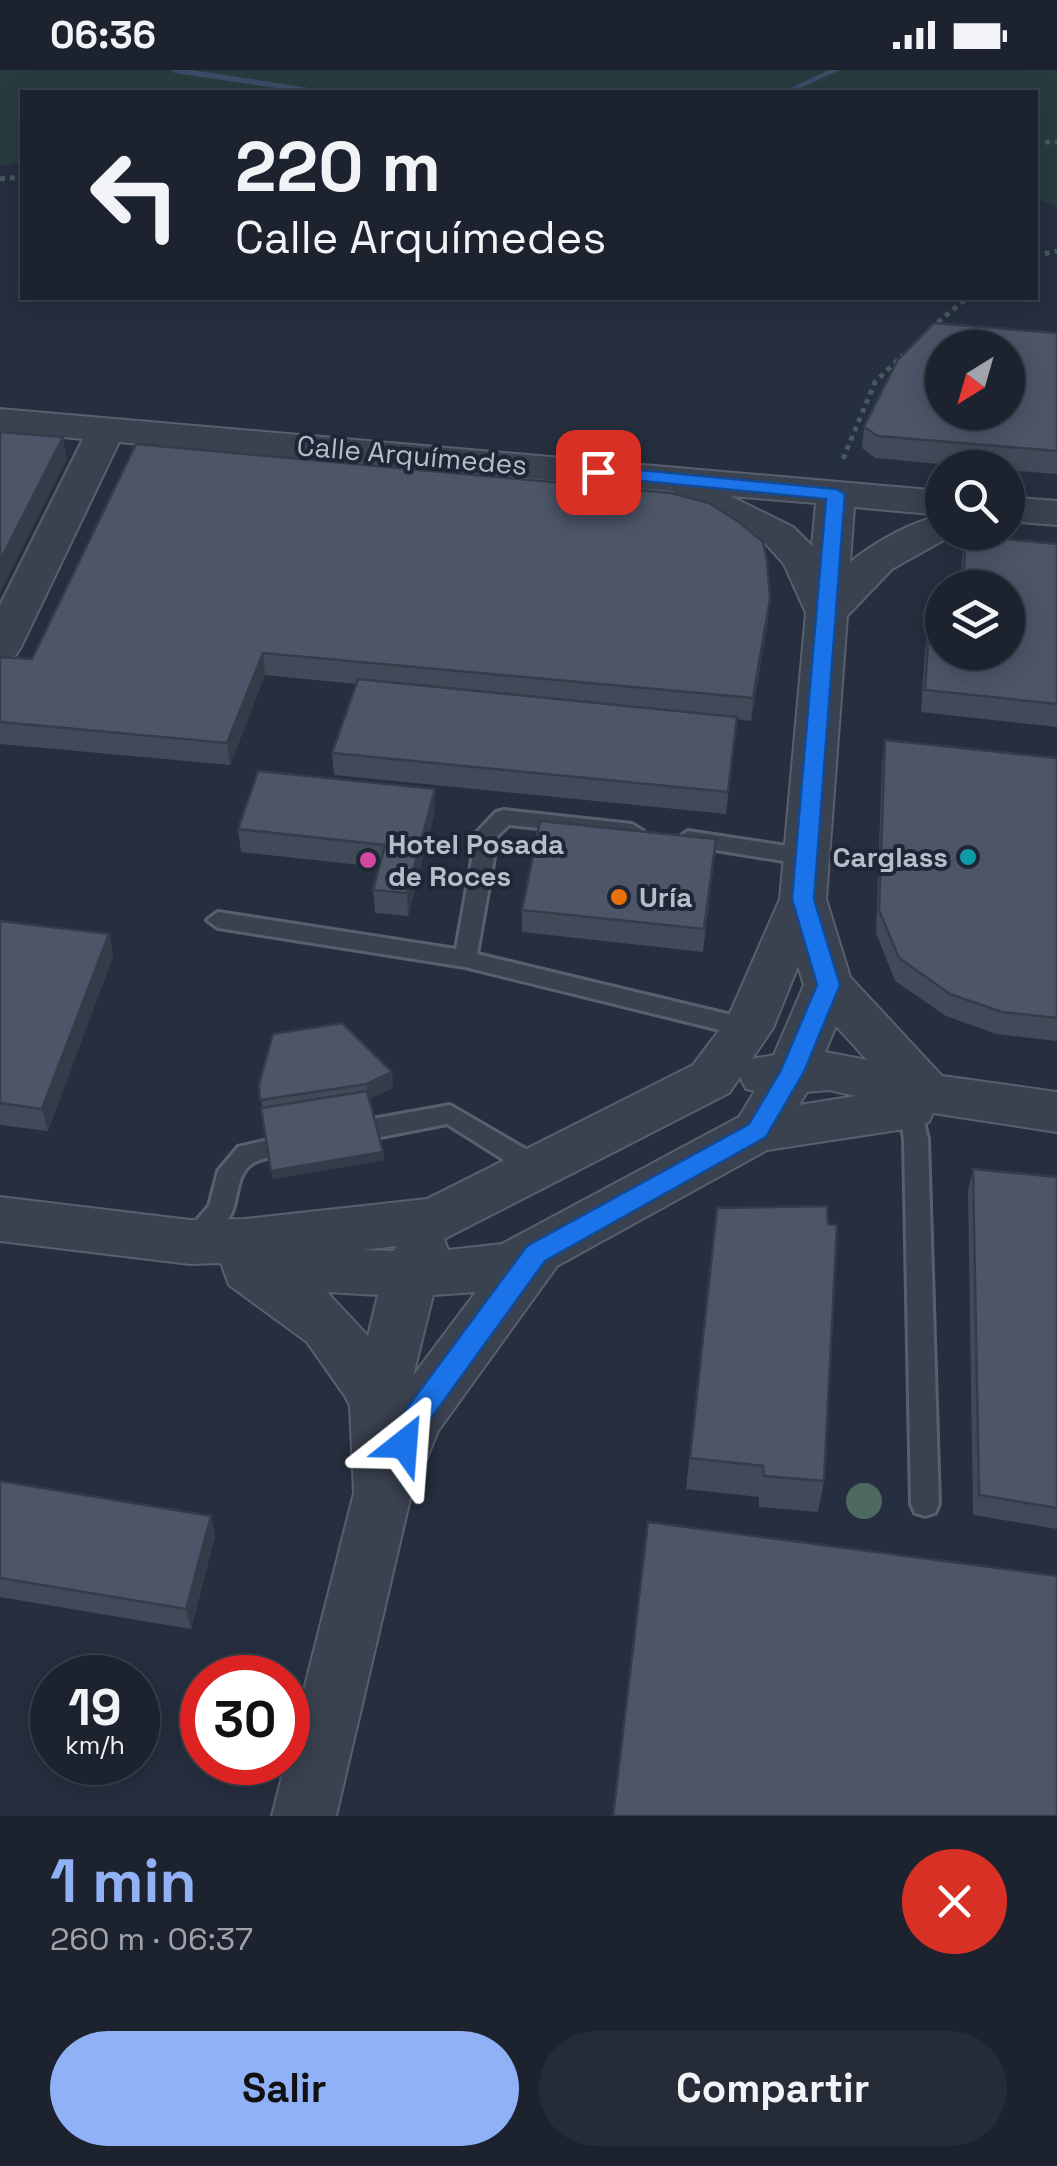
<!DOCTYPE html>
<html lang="es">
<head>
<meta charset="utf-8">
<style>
  :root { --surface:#1c232f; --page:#252b37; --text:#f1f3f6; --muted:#a0a4aa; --line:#3a404b; --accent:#90b1f6 }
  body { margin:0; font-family:"Space Grotesk",sans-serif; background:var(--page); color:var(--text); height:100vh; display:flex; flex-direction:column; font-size:38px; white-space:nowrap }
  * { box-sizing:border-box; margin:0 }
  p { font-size:32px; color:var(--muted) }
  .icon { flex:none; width:55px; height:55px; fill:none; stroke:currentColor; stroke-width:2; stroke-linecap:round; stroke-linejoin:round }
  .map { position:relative; height:1746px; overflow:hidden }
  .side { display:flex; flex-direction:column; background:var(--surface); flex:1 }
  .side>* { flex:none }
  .hud { position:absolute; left:20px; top:20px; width:1018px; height:210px; border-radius:0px; box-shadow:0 5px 25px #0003,0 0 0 2px var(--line); background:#1c232f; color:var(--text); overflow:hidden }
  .needle { width:65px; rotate:217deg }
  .fabs { position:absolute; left:925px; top:260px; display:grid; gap:20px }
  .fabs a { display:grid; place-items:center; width:100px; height:100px; border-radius:50%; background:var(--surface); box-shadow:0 5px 25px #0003,0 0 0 2px var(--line); font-size:50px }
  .speed { position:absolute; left:30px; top:1585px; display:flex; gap:20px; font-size:50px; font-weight:700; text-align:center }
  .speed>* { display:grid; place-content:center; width:130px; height:130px; border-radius:50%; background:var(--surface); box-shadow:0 5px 25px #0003,0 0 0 2px var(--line); line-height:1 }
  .speed small { font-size:25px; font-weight:400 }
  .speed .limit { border:15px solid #d22; background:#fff; color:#111 }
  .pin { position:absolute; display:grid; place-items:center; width:85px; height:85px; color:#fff; margin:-42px; border-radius:20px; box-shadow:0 5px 15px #0006 }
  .me { position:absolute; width:110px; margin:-55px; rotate:28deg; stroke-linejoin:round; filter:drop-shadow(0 0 8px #0008) }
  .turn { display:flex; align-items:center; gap:35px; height:210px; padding:0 50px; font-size:45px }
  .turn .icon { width:130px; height:130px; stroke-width:2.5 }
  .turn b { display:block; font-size:70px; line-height:85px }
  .round { display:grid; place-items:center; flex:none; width:105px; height:105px; border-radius:52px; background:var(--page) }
  .headline { display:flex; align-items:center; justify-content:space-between; height:170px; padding:0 50px }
  h1 { font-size:60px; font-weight:700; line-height:75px; color:var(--accent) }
  .cta { display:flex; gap:20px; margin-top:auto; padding:20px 50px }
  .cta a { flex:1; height:115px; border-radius:60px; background:var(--accent); color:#111; font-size:40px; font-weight:700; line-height:115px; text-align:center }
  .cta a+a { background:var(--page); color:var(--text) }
  .status { display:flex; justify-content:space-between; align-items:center; height:70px; padding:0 50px; background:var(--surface); direction:ltr }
  .status svg { height:28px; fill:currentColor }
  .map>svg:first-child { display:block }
  .green { fill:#283c40 }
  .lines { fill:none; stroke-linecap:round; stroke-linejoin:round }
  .stream { fill:#3c4c68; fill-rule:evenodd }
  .service-casing { stroke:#585f6d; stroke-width:6 }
  .minor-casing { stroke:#585f6d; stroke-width:4 }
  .path { stroke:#46595d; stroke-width:5; stroke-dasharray:5 5; stroke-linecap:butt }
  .service { fill:#3a414f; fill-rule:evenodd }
  .minor { fill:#3a414f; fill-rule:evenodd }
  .tree { fill:#4e6a60 }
  .wall { fill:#414a59 }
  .shaded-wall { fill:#353c49 }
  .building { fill:#4c5668; stroke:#353c49; stroke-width:2.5; fill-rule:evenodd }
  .route { fill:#1a73e8; stroke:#114b97; stroke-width:2.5 }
  .culture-dot { fill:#0f9aa8; stroke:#1f2635; stroke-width:4 }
  .hotel-dot { fill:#d1479c; stroke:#1f2635; stroke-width:4 }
  .food-dot { fill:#e8710a; stroke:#1f2635; stroke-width:4 }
  .labels { text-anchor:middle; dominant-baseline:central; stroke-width:8; stroke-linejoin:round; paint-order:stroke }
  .street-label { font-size:28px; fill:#b6bdca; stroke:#1f2635 }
  .poi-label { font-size:28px; font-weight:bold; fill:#b6bdca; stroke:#1f2635; text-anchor:start }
</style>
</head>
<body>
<div class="status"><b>06:36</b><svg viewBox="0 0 49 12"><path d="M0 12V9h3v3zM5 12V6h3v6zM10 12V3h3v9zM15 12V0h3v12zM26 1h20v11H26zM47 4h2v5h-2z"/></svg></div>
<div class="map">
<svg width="1057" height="1746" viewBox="0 0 1057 1746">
  <rect width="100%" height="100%" fill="#262f3f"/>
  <path class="green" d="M0,0H1057V138L1035,127V22H22V93L0,96Z"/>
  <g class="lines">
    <path class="stream" d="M171,0H192L316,19L320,22H302L175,3Z
      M829,0H840L792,22H782Z"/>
    <defs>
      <path id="service" d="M504,740L632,754L643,761L632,768L509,755L498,765L477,884L748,949L756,952L760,958L756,964L748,967L465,897L218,858L207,850L218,842L456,879L477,762L496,742Z
        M688,761L807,779L818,787L807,795L680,774L677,769Z
        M911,1029L919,1031L928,1069L939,1434L935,1443L925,1446L915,1443L911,1434L904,1069L899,1038L903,1031Z
        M450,1035L546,1091L549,1098L546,1105L537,1108L528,1105L447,1054L350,1073L341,1070L338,1063L341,1056L350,1053Z
        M294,1064L303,1067L306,1074L303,1081C288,1086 269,1085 255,1092C236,1102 239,1125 232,1142C225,1158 202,1182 184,1176L180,1169L209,1136L218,1101L238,1077Z"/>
      <path id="minor" d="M0,339L942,421V445L854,437L850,492C877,471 909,453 942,445V462H958L892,499L847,546L826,829L850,907L942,1006L1057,1022V1062L933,1043L929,1052L911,1058L767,1080L557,1196L438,1361L410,1429L336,1746H272L354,1423L350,1336L345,1326L307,1272L229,1215L221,1193L190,1194L0,1171V1127L190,1150L245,1149L427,1129L693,995L727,950L780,829L806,543L784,494L765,473L678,430L673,421L119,372L21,577L15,586L0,590V535L83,369L0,361ZM730,426L816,433L812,476L793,457ZM798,896L804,915L774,985L752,989L773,958ZM836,956L867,990L825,982ZM740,1007L746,1019L755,1021L739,1047L502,1174L448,1180L444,1169L729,1023ZM829,1020L856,1026L799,1035L807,1022ZM397,1176L394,1181L362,1180ZM327,1222L378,1225L368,1266ZM476,1222L413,1306L433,1225Z
        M1008,427L1057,431V455L1008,451Z"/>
    </defs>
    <use href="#service" class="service-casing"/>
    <use href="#minor" class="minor-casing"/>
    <path class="path" d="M1035,72H1057
      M0,109L22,107
      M1035,186L1057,181
      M930,259L967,228
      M843,389L875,312L903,285"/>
    <use href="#service" class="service"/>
    <use href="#minor" class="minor"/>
  </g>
  <circle class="tree" cx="864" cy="1431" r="18"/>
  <path class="wall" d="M1057,263V404L1008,400V398H983L875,388L862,378L864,357Z
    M966,465L1057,474V657L921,642L925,579L929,556L942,582L1008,518H960L962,487Z
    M768,551L751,651L737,649L726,744L334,705L332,683L356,614L265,605L230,695L0,674V586L32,589Z
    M885,670L1057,688V971L996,964L946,946L895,911L876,863L882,693Z
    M435,719V741L408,846L375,843L373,820L379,797L241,782L238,759Z
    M714,791L703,882L522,862V840Z
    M0,851L109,864L113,886L48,1061L0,1055Z
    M392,1002L393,1018L369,1029L383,1082L384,1090L273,1109L259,1015Z
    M973,1099L1057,1107V1459L973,1445L968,1121Z
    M717,1138L824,1411L818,1442L759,1437V1427L686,1419Z
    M0,1411L215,1466L191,1559L0,1527Z"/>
  <path class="shaded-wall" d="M63,367L67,389L0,522V491Z
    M770,529L768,551L751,651L753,628Z
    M263,583L265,605L230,695L227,673Z
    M435,719V741L408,846L407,823Z
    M109,864L113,886L48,1061L42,1039Z
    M392,1002L393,1018L368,1029L367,1014Z
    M383,1082L384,1090L273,1109L271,1101Z
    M211,1446L215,1466L191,1559L186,1539Z"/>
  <path class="building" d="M934,253L1057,263V381L878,366L864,357L897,291ZM942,278H1008V342H942Z
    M0,362L63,367L0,491Z
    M136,374L671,423L709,433L739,452L763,472L767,491L770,529L753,628L263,583L227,673L0,652V587L32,589Z
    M966,465L1057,474V634L925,620L929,556L942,558V582H1008V518H963Z
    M358,609L737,647L728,722L332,683Z
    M885,670L1057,688V948L1002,942L950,924L899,888L879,840Z
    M258,701L435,719L407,823L373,820L385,775L238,759Z
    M540,751L716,769L704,859L522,840Z
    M0,851L109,864L42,1039L0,1033Z
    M342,953L392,1002L367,1014L260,1030L259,1015L273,964Z
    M367,1021L383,1082L271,1101L261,1038Z
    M973,1099L1057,1107V1438L979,1425Z
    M827,1136L828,1154L837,1155L824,1411L764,1406L763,1396L690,1388L717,1138Z
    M0,1411L211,1446L186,1539L0,1508Z
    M648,1452L1057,1506V1746H613Z"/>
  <path class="route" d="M598,396L836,419L845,424L814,829L840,915L804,1002L766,1067L545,1191L427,1354L414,1383L404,1386L395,1383L391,1374L407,1338L527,1176L749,1054L781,1000L817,915L792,829L826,429L592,406V398Z"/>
  <circle class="culture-dot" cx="968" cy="787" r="10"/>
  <circle class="hotel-dot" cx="368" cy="790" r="10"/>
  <circle class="food-dot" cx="619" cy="827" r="10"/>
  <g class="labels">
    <g class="street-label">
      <text transform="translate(412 385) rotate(5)">Calle Arquímedes</text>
    </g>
    <g class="poi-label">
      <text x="388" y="774">Hotel Posada<tspan x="388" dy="32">de Roces</tspan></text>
      <text x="948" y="787" text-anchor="end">Carglass</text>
      <text x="639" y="827">Uría</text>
    </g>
  </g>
</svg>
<div class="fabs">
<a><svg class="needle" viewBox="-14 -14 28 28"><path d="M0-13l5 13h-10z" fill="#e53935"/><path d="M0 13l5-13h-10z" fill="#a0a4aa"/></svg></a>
<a><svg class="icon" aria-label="search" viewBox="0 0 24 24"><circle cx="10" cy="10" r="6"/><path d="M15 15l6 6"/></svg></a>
<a><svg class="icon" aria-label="layers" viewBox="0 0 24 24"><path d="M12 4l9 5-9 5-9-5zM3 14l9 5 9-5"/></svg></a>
</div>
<div class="speed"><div>19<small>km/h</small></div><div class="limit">30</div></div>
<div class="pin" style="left:598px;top:402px;background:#d93025"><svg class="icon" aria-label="arrive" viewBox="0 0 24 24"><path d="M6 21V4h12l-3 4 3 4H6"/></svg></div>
<svg class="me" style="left:404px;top:1374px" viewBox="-20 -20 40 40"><path d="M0-17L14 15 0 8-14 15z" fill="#1a73e8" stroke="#fff" stroke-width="4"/></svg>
<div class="hud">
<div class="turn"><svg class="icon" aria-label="left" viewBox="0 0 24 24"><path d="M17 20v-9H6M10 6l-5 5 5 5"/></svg><div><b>220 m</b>Calle Arquímedes</div></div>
</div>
</div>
<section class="side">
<div class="headline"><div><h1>1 min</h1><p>260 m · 06:37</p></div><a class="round" style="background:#d93025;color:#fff"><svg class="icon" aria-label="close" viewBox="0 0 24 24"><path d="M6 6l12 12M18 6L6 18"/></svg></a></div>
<div class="cta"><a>Salir</a><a>Compartir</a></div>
</section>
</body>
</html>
